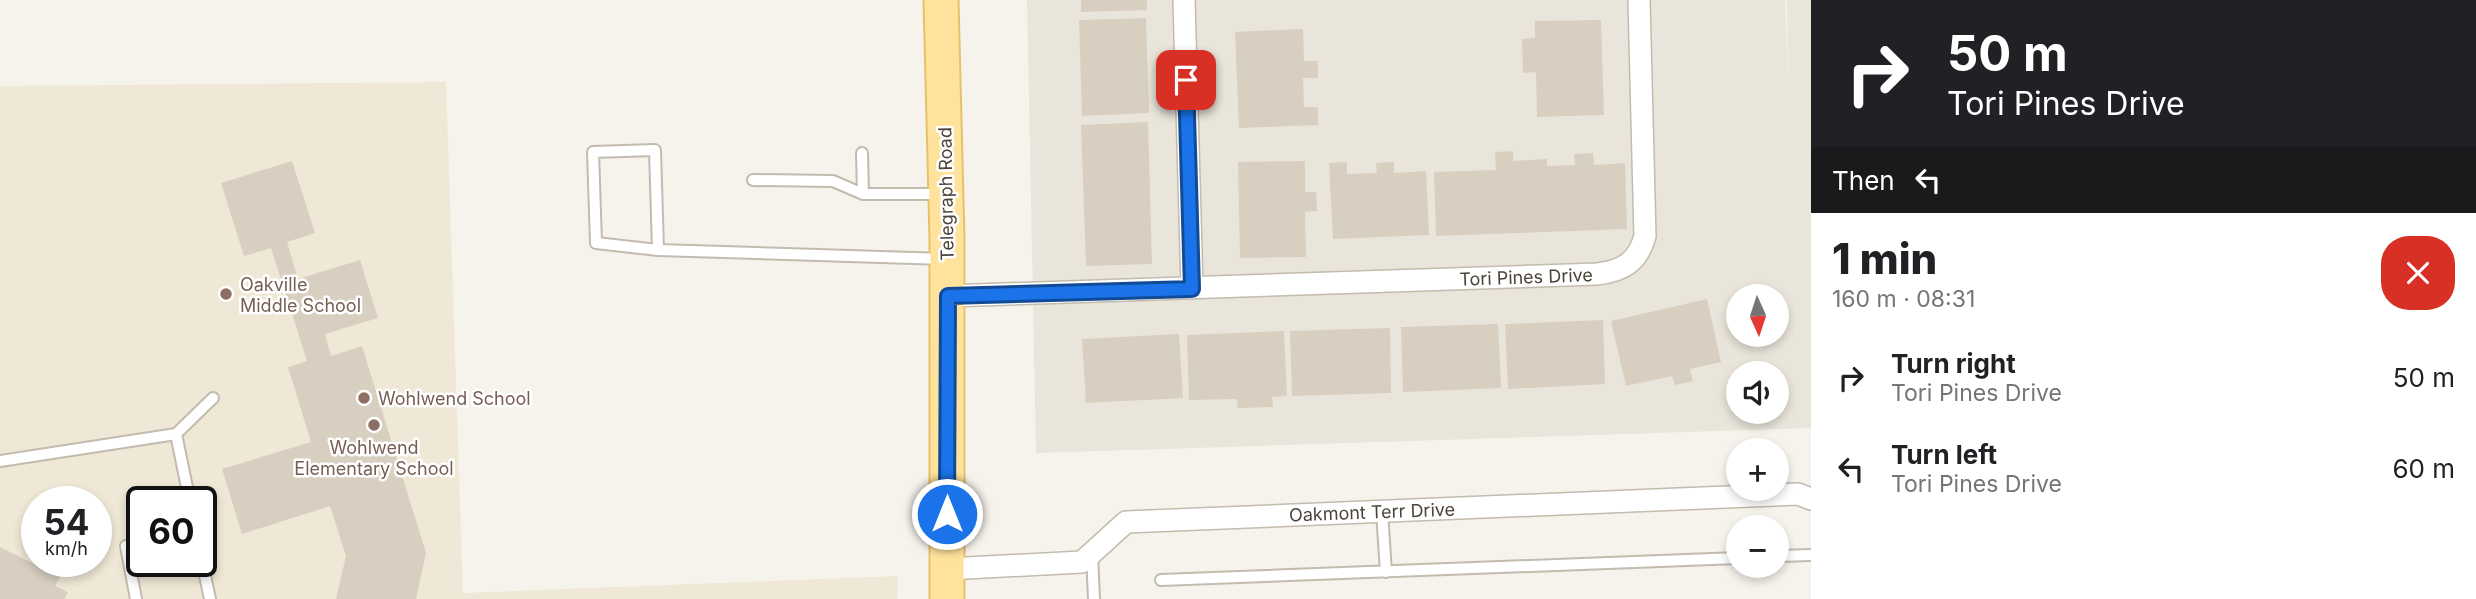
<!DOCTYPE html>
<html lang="en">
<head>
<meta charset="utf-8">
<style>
  :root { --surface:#fff; --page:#f6f6f6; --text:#202124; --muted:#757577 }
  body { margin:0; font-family:Inter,sans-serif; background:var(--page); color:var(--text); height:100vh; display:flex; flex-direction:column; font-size:26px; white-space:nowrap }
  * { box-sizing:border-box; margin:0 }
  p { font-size:23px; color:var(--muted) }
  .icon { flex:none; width:38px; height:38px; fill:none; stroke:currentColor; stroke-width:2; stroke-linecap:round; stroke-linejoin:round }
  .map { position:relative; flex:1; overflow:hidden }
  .details { display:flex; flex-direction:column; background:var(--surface); width:665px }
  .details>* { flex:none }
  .guide { background:#202124; color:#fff; overflow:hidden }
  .needle { width:46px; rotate:177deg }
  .controls { position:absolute; left:1726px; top:284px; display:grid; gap:14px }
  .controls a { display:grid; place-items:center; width:63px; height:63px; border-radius:50%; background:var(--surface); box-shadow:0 4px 10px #0003; font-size:35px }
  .speed { position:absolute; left:21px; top:486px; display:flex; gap:14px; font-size:35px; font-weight:700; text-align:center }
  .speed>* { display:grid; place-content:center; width:91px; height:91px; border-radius:50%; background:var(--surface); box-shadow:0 4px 10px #0003; line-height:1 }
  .speed small { font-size:18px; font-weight:400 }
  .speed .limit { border:4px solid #111; border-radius:10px; background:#fff; color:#111 }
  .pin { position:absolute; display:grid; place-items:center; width:60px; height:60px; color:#fff; margin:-30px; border-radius:14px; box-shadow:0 4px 10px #0006 }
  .me { position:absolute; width:77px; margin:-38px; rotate:0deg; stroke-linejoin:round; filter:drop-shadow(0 0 5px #0008) }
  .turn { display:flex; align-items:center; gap:24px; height:147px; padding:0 21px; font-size:32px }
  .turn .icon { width:91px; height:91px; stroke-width:2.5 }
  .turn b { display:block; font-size:49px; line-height:60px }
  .then { display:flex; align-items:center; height:66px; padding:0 21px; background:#0003; gap:14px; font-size:26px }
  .round { display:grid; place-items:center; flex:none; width:74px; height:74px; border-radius:28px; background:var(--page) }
  .overview { display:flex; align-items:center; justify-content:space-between; height:119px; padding:0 21px }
  h1 { font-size:42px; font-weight:800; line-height:52px }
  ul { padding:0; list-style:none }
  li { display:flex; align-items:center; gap:21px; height:91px; padding:0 21px }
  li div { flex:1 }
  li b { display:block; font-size:26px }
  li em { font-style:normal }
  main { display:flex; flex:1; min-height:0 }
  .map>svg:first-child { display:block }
  .residential { fill:#eae5da; fill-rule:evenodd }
  .education { fill:#efe8d6; fill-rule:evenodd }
  .building { fill:#d8cfc1 }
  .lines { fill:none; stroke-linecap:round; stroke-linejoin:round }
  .lane-casing { stroke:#c2bbae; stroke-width:14 }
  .street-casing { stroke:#c2bbae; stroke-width:24 }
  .primary-casing { stroke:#e6c16a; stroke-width:37 }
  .lane { stroke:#fff; stroke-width:10 }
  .street { stroke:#fff; stroke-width:21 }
  .primary { stroke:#ffe39c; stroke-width:33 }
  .route-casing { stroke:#114b97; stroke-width:18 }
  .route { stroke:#1a73e8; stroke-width:12 }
  .education-dot { fill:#8d6e63; stroke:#fff; stroke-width:2.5 }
  .labels { text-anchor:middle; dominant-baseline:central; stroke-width:5; stroke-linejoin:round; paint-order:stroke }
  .street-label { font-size:18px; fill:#4b4439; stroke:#fff }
  .education-label { font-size:18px; fill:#785e54; stroke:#fff; text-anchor:start }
</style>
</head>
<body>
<main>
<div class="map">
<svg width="1811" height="599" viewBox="0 0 1811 599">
  <rect width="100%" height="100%" fill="#f6f3ec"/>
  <path class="residential" d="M1027,0H1785L1788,79L1787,0H1811V428L1036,453ZM1738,296H1776V334H1738ZM1738,373H1776V411H1738Z"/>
  <path class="education" d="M446,82L463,593L898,576L897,599H0V86ZM37,502H96V562H37ZM142,502H201V562H142Z"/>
  <path class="building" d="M1081,0H1147V10L1081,12Z
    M1146,18L1149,113L1082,116L1079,20Z
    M1601,20L1604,115L1537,117L1536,72L1523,73L1522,39L1535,38V21Z
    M1303,29L1304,61H1318V78H1303L1304,107H1318V125L1239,128L1235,32Z
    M1148,122L1152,264L1086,266L1081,125Z
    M1513,151V161L1547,159V166L1575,165L1574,154L1593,153L1594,165L1625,163L1627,229L1436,236L1434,172L1496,170L1495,152Z
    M292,161L315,233L287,242L298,279L360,260L378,318L325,334L331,356L362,346L426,553L416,599H336L346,556L330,506L242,534L222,469L311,442L288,367L307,361L271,248L244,256L221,183Z
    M1305,161V192H1316L1317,211L1305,212L1306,257L1240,258L1238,162Z
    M1347,162V174L1377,173L1376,163L1394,162V173L1426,171L1429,235L1333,239L1329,163Z
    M1707,299L1721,362L1690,369L1693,381L1675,385L1672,376L1626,386L1611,321Z
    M1603,320L1605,384L1508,389L1505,324Z
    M1498,324L1501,388L1403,392L1401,327Z
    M1390,328L1391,393L1292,396L1290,331Z
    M1284,331L1287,396L1272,397L1273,407L1238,408L1237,399L1189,400L1187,335Z
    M1179,334L1183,398L1086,403L1082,339Z
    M0,547L60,577L55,586L68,592L64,599H0Z"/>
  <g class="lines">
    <defs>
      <path id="lane" d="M862,153L863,194
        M753,180L833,181L863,194H944
        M658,250L655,150L593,152L596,243L658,250L945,259
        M176,434L213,398
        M0,461L176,434L190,502
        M1382,512L1386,572
        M126,546L136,599
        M1092,553L1094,599
        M1776,556L1811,555
        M201,557L210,599
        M1161,580L1738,558"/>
      <path id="street" d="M1184,0L1192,288
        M948,296L1597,274C1623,271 1638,262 1645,236L1639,0
        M947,569L1082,562L1126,522L1798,494L1811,499"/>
      <path id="primary" d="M941,0L947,240V599"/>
    </defs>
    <use href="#lane" class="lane-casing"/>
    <use href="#street" class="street-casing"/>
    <use href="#primary" class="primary-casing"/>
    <use href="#lane" class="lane"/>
    <use href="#street" class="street"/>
    <use href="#primary" class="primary"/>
  </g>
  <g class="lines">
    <defs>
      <path id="route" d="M947,514L948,296L1192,289L1186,80"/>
    </defs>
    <use href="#route" class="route-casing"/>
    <use href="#route" class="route"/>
  </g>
  <g class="education-dot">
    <circle cx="226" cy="294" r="7"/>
    <circle cx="364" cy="398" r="7"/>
    <circle cx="374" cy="425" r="7"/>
  </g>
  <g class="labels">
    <g class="street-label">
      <text transform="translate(946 194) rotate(-91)">Telegraph Road</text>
      <text transform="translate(1526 277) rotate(-2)">Tori Pines Drive</text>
      <text transform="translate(1372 512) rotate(-2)">Oakmont Terr Drive</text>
    </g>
    <g class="education-label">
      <text x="240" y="284">Oakville<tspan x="240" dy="21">Middle School</tspan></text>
      <text x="378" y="398">Wohlwend School</text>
      <text x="374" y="447" text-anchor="middle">Wohlwend<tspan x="374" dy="21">Elementary School</tspan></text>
    </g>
  </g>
</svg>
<div class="controls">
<a><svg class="needle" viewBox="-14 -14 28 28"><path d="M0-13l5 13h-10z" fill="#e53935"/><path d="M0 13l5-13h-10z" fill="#757577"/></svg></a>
<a><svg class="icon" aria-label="sound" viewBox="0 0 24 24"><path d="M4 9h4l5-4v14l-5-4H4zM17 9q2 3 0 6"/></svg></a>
<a>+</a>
<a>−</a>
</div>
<div class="speed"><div>54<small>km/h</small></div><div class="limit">60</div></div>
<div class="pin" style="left:1186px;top:80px;background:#d93025"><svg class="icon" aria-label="arrive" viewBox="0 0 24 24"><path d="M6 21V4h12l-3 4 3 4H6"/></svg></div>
<svg class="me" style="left:947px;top:514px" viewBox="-20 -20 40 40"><circle r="17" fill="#1a73e8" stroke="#fff" stroke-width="3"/><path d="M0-11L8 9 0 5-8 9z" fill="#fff"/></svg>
</div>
<section class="details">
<div class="guide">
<div class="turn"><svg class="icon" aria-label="right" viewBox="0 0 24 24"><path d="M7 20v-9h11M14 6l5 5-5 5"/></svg><div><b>50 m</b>Tori Pines Drive</div></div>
<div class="then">Then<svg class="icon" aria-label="left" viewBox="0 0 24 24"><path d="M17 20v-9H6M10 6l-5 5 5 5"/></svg></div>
</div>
<div class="overview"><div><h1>1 min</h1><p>160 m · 08:31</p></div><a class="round" style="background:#d93025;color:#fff"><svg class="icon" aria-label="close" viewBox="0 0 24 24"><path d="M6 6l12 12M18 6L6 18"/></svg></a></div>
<ul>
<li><svg class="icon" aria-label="right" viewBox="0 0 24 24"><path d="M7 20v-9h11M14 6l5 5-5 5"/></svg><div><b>Turn right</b><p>Tori Pines Drive</p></div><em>50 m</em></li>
<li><svg class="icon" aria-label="left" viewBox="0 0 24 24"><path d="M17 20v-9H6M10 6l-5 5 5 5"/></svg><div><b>Turn left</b><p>Tori Pines Drive</p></div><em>60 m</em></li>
</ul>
</section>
</main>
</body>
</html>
